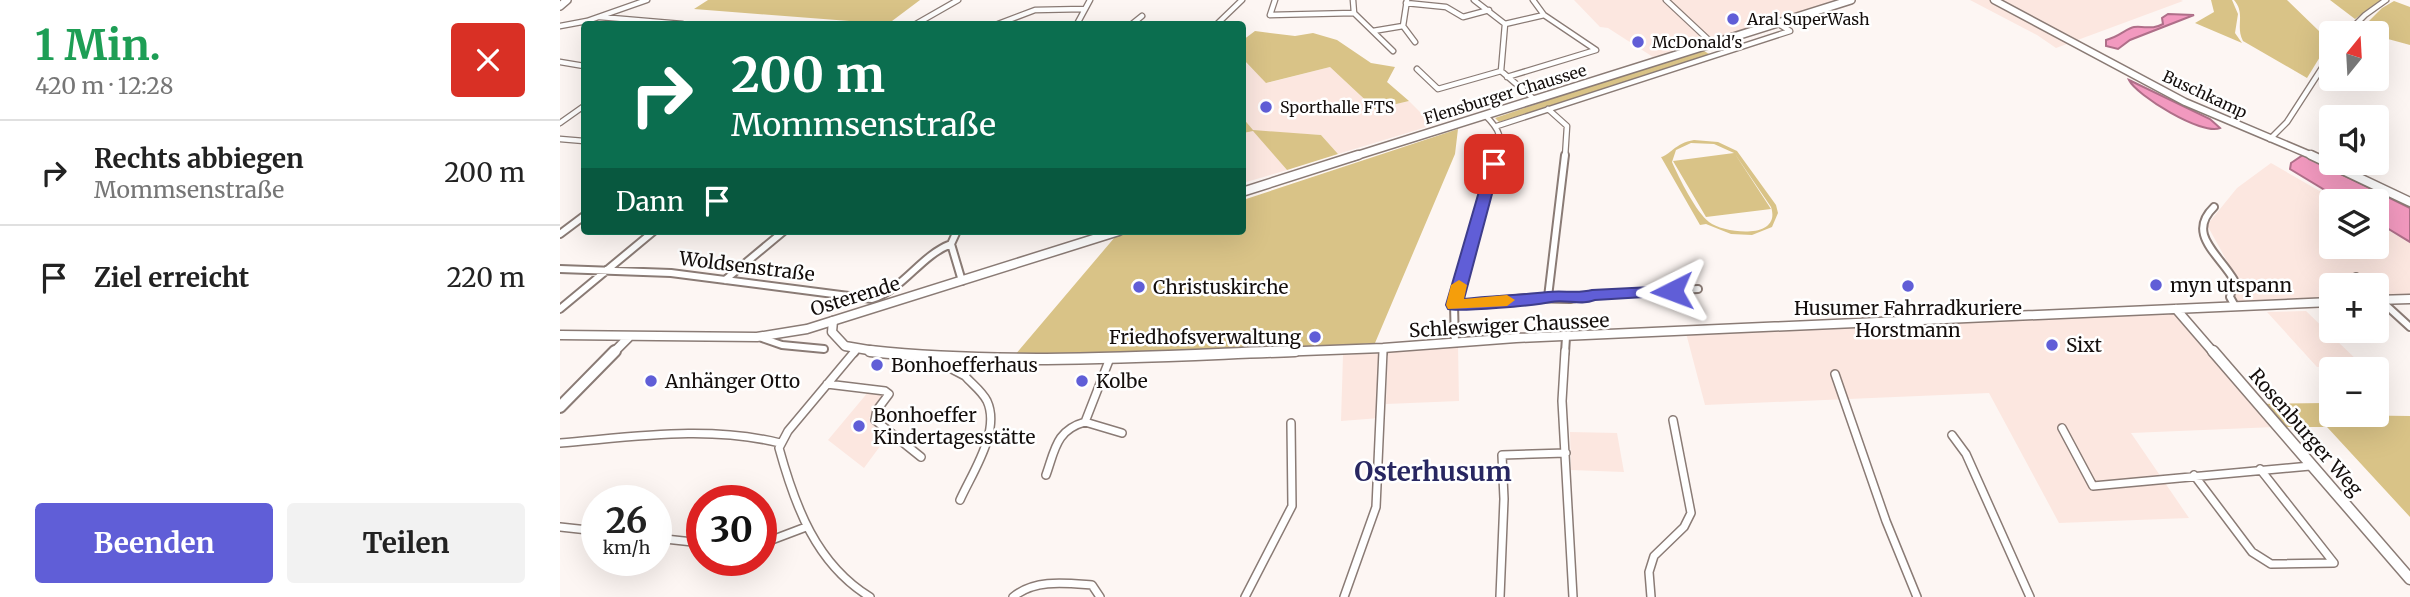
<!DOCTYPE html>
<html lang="de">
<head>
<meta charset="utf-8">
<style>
  :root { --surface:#fff; --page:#f2f2f2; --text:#222; --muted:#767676; --line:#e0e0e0; --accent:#605ed7 }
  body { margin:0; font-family:Merriweather,serif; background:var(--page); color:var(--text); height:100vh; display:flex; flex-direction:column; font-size:26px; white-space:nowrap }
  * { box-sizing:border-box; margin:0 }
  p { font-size:23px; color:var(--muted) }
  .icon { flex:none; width:38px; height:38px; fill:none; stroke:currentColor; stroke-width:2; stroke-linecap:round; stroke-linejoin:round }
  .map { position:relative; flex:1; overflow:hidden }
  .details { display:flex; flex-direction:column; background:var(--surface); width:560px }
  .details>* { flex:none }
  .banner { position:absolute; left:21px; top:21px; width:665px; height:214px; border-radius:7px; box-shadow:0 7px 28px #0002; background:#0b6e4f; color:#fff; overflow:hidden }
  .needle { width:46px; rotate:18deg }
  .buttons { position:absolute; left:1759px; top:21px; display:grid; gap:14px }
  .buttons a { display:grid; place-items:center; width:70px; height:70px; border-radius:7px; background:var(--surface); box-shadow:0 7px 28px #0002; font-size:35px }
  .speed { position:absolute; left:21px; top:485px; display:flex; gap:14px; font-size:35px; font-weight:700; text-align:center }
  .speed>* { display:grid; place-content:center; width:91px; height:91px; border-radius:50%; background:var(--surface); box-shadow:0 7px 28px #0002; line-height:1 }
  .speed small { font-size:18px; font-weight:400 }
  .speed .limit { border:10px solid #d22; background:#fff; color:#111 }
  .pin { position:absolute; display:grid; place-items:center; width:60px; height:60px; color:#fff; margin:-30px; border-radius:14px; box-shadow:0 4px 10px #0006 }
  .me { position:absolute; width:77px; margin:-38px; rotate:267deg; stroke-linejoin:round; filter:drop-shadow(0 0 5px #0008) }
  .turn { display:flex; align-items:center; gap:24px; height:147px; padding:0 35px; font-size:32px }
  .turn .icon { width:91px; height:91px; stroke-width:2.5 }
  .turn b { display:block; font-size:49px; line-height:60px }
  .then { display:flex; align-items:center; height:66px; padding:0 35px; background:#0003; gap:14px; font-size:26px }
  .round { display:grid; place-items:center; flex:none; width:74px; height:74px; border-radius:7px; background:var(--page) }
  .head { display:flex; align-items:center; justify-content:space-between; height:119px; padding:0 35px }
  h1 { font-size:42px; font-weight:700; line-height:52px; color:#1e9e55 }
  .button { display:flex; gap:14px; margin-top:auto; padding:14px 35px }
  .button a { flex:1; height:80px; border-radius:7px; background:var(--accent); color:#fff; font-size:28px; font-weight:700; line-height:80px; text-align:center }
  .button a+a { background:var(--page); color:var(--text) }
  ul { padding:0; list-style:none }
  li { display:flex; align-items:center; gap:21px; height:105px; padding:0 35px; border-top:2px solid var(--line) }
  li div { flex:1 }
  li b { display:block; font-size:26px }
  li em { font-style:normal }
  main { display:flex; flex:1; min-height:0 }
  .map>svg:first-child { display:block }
  .built { fill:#fce7e0 }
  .green { fill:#d9c387; fill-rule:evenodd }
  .water { fill:#f299bf; stroke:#af6f89; stroke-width:2 }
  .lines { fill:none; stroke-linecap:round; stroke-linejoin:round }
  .minor-far2-casing { stroke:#8a7b75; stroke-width:7 }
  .minor-far1-casing { stroke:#8a7b75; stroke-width:10 }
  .minor-casing { stroke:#8a7b75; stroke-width:10 }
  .tertiary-far2-casing { stroke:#8a7b75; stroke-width:9 }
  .tertiary-far1-casing { stroke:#8a7b75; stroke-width:11 }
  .tertiary-casing { stroke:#8a7b75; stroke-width:13 }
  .secondary-far2-casing { stroke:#8a7b75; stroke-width:10 }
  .secondary-far1-casing { stroke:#8a7b75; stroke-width:11 }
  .secondary-casing { stroke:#8a7b75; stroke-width:14 }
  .minor-far2 { stroke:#fff; stroke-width:4.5 }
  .minor-far1 { stroke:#fff; stroke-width:6 }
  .minor { stroke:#fff; stroke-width:7 }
  .tertiary-far2 { stroke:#fff; stroke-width:6 }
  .tertiary-far1 { stroke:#fff; stroke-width:8 }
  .tertiary { stroke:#fff; stroke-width:10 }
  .secondary-far2 { stroke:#fff; stroke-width:7 }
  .secondary-far1 { stroke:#fff; stroke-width:8 }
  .secondary { stroke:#fff; stroke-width:10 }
  .route { fill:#605ed7; stroke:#3e3d8c; stroke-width:2 }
  .slow { fill:#f59e0b }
  .poi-dot { fill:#605ed7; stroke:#fff; stroke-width:2.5 }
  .labels { text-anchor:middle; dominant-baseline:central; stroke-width:5; stroke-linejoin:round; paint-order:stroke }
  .far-poi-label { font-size:16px; fill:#140e0c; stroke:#fff; text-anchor:start }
  .far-street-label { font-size:16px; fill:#140e0c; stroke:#fff }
  .street-label { font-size:19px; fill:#140e0c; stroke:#fff }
  .poi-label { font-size:19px; fill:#140e0c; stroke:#fff; text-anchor:start }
  .district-label { font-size:26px; font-weight:bold; fill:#282761; stroke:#fff }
</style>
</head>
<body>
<main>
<section class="details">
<div class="head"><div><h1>1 Min.</h1><p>420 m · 12:28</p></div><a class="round" style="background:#d93025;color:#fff"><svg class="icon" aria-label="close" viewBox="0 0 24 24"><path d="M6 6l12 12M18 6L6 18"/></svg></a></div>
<ul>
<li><svg class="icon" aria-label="right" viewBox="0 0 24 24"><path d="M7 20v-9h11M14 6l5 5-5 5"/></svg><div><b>Rechts abbiegen</b><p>Mommsenstraße</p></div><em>200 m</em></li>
<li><svg class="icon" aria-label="arrive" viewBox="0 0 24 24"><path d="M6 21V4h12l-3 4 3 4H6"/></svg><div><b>Ziel erreicht</b></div><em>220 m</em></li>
</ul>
<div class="button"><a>Beenden</a><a>Teilen</a></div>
</section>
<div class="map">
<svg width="1850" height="597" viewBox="0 0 1850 597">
  <rect width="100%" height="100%" fill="#fdf6f3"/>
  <path class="built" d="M1014,0H1278L1093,57L1048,28L1040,27Z
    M1410,0H1621L1623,1L1496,48L1477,35Z
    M682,59L707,83L770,67L815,109L849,101L873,125L778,154L761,135L694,131L727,170L683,183V133L692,130L683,117Z
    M1711,163L1777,201H1771V247H1816L1817,224L1850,243V294L1817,295L1816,285H1771V298L1677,303L1674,298L1678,281L1647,225L1677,188Z
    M1615,310L1715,427L1571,433L1629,518L1499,523L1429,393L1145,405L1126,333Z
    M1746,311L1801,364L1757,367L1707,312Z
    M898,346L899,401L826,404L828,350Z
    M820,353V418L781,421L783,355Z
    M309,391L324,393L323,399L309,418L329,434L304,468L268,440Z
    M1010,432L1057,433L1064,472L1011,470Z"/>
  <path class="green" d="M148,0H360L328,24L134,9Z
    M1651,0H1672L1678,14L1675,33L1682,43L1635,23L1654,12Z
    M1674,0H1727L1759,31L1771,39L1747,78L1683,41C1675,26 1686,14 1674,0Z
    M1770,0H1821L1795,19Z
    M1834,1L1850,7V45L1817,36L1816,33L1799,31L1822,8Z
    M695,31L735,36L753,33L777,40L811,63L835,67L827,82L849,101L815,109L770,67L706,83L683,59V40Z
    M1141,49L1149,54L1147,57L939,122L935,118Z
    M682,117L693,130L761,135L778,154L727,170L693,131L683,133Z
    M898,129L895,154L815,343L750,348L454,356L555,237L576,231H682L683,200Z
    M1134,140L1158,142L1177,151L1216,205L1218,213L1212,227L1192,235L1171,234L1146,224L1140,225L1101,157C1109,156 1115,143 1134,140ZM1131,143L1154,144L1174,153L1113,161L1146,217L1211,209L1175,154L1211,207C1222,240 1165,234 1149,222C1136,212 1119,178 1112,162L1116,150Z
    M1765,403L1771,410V415L1850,416V517L1767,427H1720L1701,404Z"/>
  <path class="water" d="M1608,14L1634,15L1570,40L1558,49L1546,46V40C1559,37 1567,28 1574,27C1586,26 1592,30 1603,24L1602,18Z
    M1569,80L1650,119L1660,128C1642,136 1576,95 1569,80Z
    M1743,155L1850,208V242L1817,222L1816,201H1783L1730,169L1731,163Z"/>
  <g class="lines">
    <defs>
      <path id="minor-far2" d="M715,0L710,15L794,13L793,0
        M914,0L945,24L941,71L975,100
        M1106,0L1153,44
        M846,3L886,7L903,17L929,10
        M794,13L833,51
        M40,17L122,24
        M356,24L398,0
        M438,24L475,10L524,9
        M517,24L530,0
        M572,24L582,16
        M657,24L682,0
        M945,24L984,15
        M0,26L27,21L87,0
        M843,26L847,0
        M813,31L843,26L855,42
        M1787,33L1805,15L1826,0
        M0,62L24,66
        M857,69L878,89L941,71
        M947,77L1036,50L984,15L973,0
        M988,109L1007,126L1005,157
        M925,115C941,131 942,136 936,157
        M0,123L24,106
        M937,126L1230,31L1217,23
        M0,139L24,141
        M1710,139L1727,122L1771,54"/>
      <path id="minor-far1" d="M1654,207C1626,234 1659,254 1674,280L1670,297L1675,306
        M397,231L391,244L402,281
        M0,234L24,216
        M0,269L111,273L312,299C344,289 360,256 391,244
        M1796,277L1805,285
        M165,280L224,231
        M1816,296L1850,327
        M988,297L1005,155
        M894,305L967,298L1010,299L1032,295L1138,289
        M0,309L94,231
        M202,338L222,345L264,349
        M895,343L894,305L937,155
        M294,353L297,349
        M823,353V348
        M1005,353L1006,337"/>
      <path id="minor" d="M295,351L228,431L219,448C235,506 256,564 310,597
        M1005,351L1002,401L1013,597
        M369,357L405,376
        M1275,374L1326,521L1357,597
        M267,384L325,391L329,394L317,410L315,420L361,457
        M525,422L562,433
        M1502,428L1533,486L1750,466
        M1392,435L1406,454L1470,597
        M0,443C73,437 147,425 220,443
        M486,475C495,450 496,430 525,422L550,358
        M1634,475L1692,552L1711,564L1774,563L1700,469
        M400,500C412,473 441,431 427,401C422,391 412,384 405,376L413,357
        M0,527L37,531
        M96,538L142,543
        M201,544L246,527
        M453,597C475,579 505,583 532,585L540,597
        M685,597L732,506L731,423
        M784,597L816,507L823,351
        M940,597L944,499L942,455L1006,453
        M1091,597L1089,572L1094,556L1124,527L1131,513L1113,420"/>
      <path id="tertiary-far2" d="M1434,0L1625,102L1755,157"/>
      <path id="tertiary-far1" d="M1751,155L1850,202
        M1816,300L1850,299
        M1616,309L1654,353
        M273,321L272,332L285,346L326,353
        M687,353L823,348L956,338L1771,302"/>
      <path id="tertiary" d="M310,351C451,366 593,356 735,351
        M1653,351L1850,579"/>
      <path id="secondary-far2" d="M0,6L7,0
        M792,157L1291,0"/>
      <path id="secondary-far1" d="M682,192L798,155
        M0,335L197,337L247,329L559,231
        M53,353L70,336"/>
      <path id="secondary" d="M0,407L55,351"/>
    </defs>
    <use href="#minor-far2" class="minor-far2-casing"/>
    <use href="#minor-far1" class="minor-far1-casing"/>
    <use href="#minor" class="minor-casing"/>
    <use href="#tertiary-far2" class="tertiary-far2-casing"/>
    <use href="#tertiary-far1" class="tertiary-far1-casing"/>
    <use href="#tertiary" class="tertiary-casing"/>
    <use href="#secondary-far2" class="secondary-far2-casing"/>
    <use href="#secondary-far1" class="secondary-far1-casing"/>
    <use href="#secondary" class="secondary-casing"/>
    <use href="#minor-far2" class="minor-far2"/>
    <use href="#minor-far1" class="minor-far1"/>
    <use href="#minor" class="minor"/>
    <use href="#tertiary-far2" class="tertiary-far2"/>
    <use href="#tertiary-far1" class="tertiary-far1"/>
    <use href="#tertiary" class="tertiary"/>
    <use href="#secondary-far2" class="secondary-far2"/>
    <use href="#secondary-far1" class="secondary-far1"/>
    <use href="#secondary" class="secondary"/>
  </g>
  <path class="route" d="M934,160L940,164L904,299C932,296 961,295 988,292C1003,290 1017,294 1032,290L1112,286L1117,287L1119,291L1117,295L1035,300C1020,306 1006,299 991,302C979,305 899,312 888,309L886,305L927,164Z"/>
  <path class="slow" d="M899,280L907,285L904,299L947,295L955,300L947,306L888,309L886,305L891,285Z"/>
  <g class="poi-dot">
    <circle cx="1173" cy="19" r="7"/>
    <circle cx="1078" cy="42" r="7"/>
    <circle cx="706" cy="107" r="7"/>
    <circle cx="1596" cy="285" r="7"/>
    <circle cx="1348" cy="286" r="7"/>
    <circle cx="579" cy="287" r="7"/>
    <circle cx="755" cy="337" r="7"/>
    <circle cx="1492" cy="345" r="7"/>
    <circle cx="317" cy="365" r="7"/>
    <circle cx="91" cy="381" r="7"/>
    <circle cx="522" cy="381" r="7"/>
    <circle cx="299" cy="426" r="7"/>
  </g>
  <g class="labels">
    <g class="far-poi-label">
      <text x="1187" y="19">Aral SuperWash</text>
      <text x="1092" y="42">McDonald's</text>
      <text x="720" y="107">Sporthalle FTS</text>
    </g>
    <g class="far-street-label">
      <text transform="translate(945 94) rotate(-17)">Flensburger Chaussee</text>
      <text transform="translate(1645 94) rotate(25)">Buschkamp</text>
    </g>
    <g class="street-label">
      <text transform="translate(187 266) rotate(7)">Woldsenstraße</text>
      <text transform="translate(295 296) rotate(-17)">Osterende</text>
      <text transform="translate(949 325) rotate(-3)">Schleswiger Chaussee</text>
      <text transform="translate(1746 432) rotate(49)">Rosenburger Weg</text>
    </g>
    <g class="poi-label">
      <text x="1610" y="285">myn utspann</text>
      <text x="593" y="287">Christuskirche</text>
      <text x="1348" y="308" text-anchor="middle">Husumer Fahrradkuriere<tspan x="1348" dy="22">Horstmann</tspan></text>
      <text x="741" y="337" text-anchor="end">Friedhofsverwaltung</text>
      <text x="1506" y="345">Sixt</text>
      <text x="331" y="365">Bonhoefferhaus</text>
      <text x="105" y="381">Anhänger Otto</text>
      <text x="536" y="381">Kolbe</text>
      <text x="313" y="415">Bonhoeffer<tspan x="313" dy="22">Kindertagesstätte</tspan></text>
    </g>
    <g class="district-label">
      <text x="873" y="471">Osterhusum</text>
    </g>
  </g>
</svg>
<div class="buttons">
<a><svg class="needle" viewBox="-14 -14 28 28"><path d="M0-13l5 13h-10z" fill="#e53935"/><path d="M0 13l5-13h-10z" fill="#767676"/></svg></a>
<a><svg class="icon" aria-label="sound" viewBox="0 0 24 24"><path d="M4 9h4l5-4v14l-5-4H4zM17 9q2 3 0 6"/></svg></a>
<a><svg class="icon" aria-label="layers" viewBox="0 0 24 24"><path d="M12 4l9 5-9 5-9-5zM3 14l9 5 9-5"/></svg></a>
<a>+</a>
<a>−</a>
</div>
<div class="speed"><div>26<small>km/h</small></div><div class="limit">30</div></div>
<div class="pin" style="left:934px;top:164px;background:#d93025"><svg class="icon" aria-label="arrive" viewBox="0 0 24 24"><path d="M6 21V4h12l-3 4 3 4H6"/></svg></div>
<svg class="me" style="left:1112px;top:291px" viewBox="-20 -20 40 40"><path d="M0-17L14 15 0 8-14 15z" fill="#605ed7" stroke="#fff" stroke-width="4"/></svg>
<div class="banner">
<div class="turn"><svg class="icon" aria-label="right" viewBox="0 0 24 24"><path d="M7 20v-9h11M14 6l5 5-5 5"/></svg><div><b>200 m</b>Mommsenstraße</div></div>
<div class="then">Dann<svg class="icon" aria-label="arrive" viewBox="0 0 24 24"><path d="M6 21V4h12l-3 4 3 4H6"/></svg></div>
</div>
</div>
</main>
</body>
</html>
